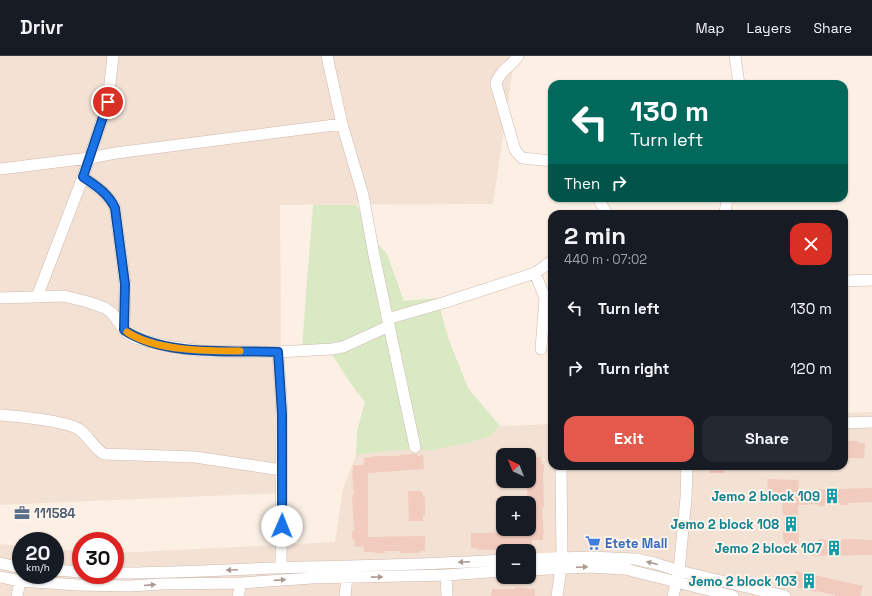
<!DOCTYPE html>
<html lang="en">
<head>
<meta charset="utf-8">
<style>
  :root { --surface:#171b24; --page:#242831; --text:#f1f3f6; --muted:#9ea1a6; --line:#363941; --accent:#e35a4d }
  body { margin:0; font-family:"Space Grotesk",sans-serif; background:var(--page); color:var(--text); height:100vh; display:flex; flex-direction:column; font-size:15px; white-space:nowrap }
  * { box-sizing:border-box; margin:0 }
  p { font-size:13px; color:var(--muted) }
  .icon { flex:none; width:22px; height:22px; fill:none; stroke:currentColor; stroke-width:2; stroke-linecap:round; stroke-linejoin:round }
  .map { position:relative; flex:1; overflow:hidden }
  .sheet { position:absolute; left:548px; top:154px; width:300px; height:260px; display:flex; flex-direction:column; background:var(--surface); border-radius:12px; box-shadow:0 1px 3px #0004 }
  .sheet>* { flex:none }
  .top-card { position:absolute; left:548px; top:24px; width:300px; height:122px; border-radius:12px; box-shadow:0 1px 3px #0004; background:#00695c; color:#fff; overflow:hidden }
  .needle { width:26px; rotate:317deg }
  .controls { position:absolute; left:496px; top:392px; display:grid; gap:8px }
  .controls a { display:grid; place-items:center; width:40px; height:40px; border-radius:8px; background:var(--surface); box-shadow:0 1px 3px #0004; font-size:20px }
  .speed { position:absolute; left:12px; top:476px; display:flex; gap:8px; font-size:20px; font-weight:700; text-align:center }
  .speed>* { display:grid; place-content:center; width:52px; height:52px; border-radius:50%; background:var(--surface); box-shadow:0 1px 3px #0004; line-height:1 }
  .speed small { font-size:10px; font-weight:400 }
  .speed .limit { border:6px solid #d22; background:#fff; color:#111 }
  .pin { position:absolute; display:grid; place-items:center; width:34px; height:34px; color:#fff; margin:-17px; border:2px solid #fff; border-radius:50%; box-shadow:0 1px 4px #0007 }
  .me { position:absolute; width:44px; margin:-22px; rotate:1deg; stroke-linejoin:round; filter:drop-shadow(0 0 3px #0008) }
  .turn { display:flex; align-items:center; gap:14px; height:84px; padding:0 16px; font-size:18px }
  .turn .icon { width:52px; height:52px; stroke-width:2.5 }
  .turn b { display:block; font-size:28px; line-height:34px }
  .then { display:flex; align-items:center; height:38px; padding:0 16px; background:#0003; gap:8px; font-size:15px }
  .round { display:grid; place-items:center; flex:none; width:42px; height:42px; border-radius:12px; background:var(--page) }
  .summary { display:flex; align-items:center; justify-content:space-between; height:68px; padding:0 16px }
  h1 { font-size:24px; font-weight:800; line-height:30px }
  .cta { display:flex; gap:8px; margin-top:auto; padding:8px 16px }
  .cta a { flex:1; height:46px; border-radius:12px; background:var(--accent); color:#fff; font-size:16px; font-weight:800; line-height:46px; text-align:center }
  .cta a+a { background:var(--page); color:var(--text) }
  ul { padding:0; list-style:none }
  li { display:flex; align-items:center; gap:12px; height:60px; padding:0 16px }
  li div { flex:1 }
  li b { display:block; font-size:15px }
  li em { font-style:normal }
  header { display:flex; align-items:center; gap:24px; box-sizing:border-box; height:56px; padding:0 20px; background:var(--surface); border-bottom:1px solid var(--line) }
  header strong { font-size:19px }
  nav { display:flex; gap:22px; margin-inline-start:auto; font-size:14px }
  .map>svg:first-child { display:block }
  .residential { fill:#f3e1d4; fill-rule:evenodd }
  .green { fill:#d8e9c4 }
  .building { fill:#f1cbbd }
  .lines { fill:none; stroke-linecap:round; stroke-linejoin:round }
  .minor-casing { stroke:#cfb9af; stroke-width:12 }
  .minor { stroke:#fff; stroke-width:11 }
  .oneway { fill:#ac9893 }
  .route-casing { stroke:#114b97; stroke-width:10 }
  .route { stroke:#1a73e8; stroke-width:7 }
  .slow { stroke:#f59e0b; stroke-width:7 }
  .labels { text-anchor:middle; dominant-baseline:central; stroke-width:4; stroke-linejoin:round; paint-order:stroke }
  .culture-label { font-size:13px; font-weight:bold; fill:#0d838f; stroke:#fff4eb; text-anchor:end }
  .service-label { font-size:13px; font-weight:bold; fill:#4e5e75; stroke:#fff4eb; text-anchor:start }
  .shop-label { font-size:13px; font-weight:bold; fill:#366cbe; stroke:#fff4eb; text-anchor:start }
</style>
</head>
<body>
<header>
<strong>Drivr</strong>
<nav><a>Map</a><a>Layers</a><a>Share</a></nav>
</header>
<div class="map">
<svg width="872" height="540" viewBox="0 0 872 540">
  <rect width="100%" height="100%" fill="#fcf0e5"/>
  <path class="residential" d="M0,0H515L493,148L280,149L282,437L0,449Z
    M872,356V540H0V488L21,490V519H55V493L81,495V519H115V497L335,486L343,432L356,399L396,394H432L490,380L500,370L552,368V410H844V357ZM503,399H529V425H503ZM503,447H529V473H503ZM503,495H529V521H503Z"/>
  <path class="green" d="M313,149H357L368,177L387,198L404,245L437,242L449,284L468,332L500,370L490,380L468,387L432,394H396L356,399L357,375L365,346L351,328L333,300L302,291Z"/>
  <path class="building" d="M844,385H858L859,387H865L864,402H844Z
    M413,398H417V400L423,399L424,413L368,417V481L425,480V495H419V497H400V495H385V497H375V496H364V490L355,491L354,483H352V475H354L352,439H354L352,415H353V409H364V402L374,401L373,400H399V399Z
    M541,401L542,409L544,408V417H543L544,451L542,452L544,478H543V484H532V491H522V492H496V494H478L477,492H471V477L528,476L529,447H528L527,428H529V402Z
    M710,410H724V417H710Z
    M768,423L799,424L798,434L872,432V446L848,447V449H840V447L825,448V450H817V448L798,449L799,490H785L784,483H783V475H784V460H783L782,440H773V438H767Z
    M408,435H422L423,441H425V459H423V465H409Z
    M818,483L826,484V485H841L842,483H850L872,484V499L812,500L811,485H818Z
    M796,515L863,530L860,540H835V539L816,535V536L798,532V530L792,529Z
    M515,531L535,533V540H491L492,533H515Z"/>
  <g class="lines">
    <defs>
      <path id="minor" d="M327,0L342,68L363,139L374,199L415,391
        M518,0C511,11 499,15 496,28L515,94L522,102L552,105
        M735,0L739,28
        M0,113L89,102L116,97L342,68
        M83,121C96,130 108,137 115,152L125,228L124,274
        M598,142L607,158
        M725,158L727,142
        M535,217L545,242L541,293
        M844,225L872,224
        M37,241L83,121L108,46L113,0
        M0,242L64,240L88,246L105,252L112,257L124,274L135,282L167,290L201,295L278,296L332,293L343,291L389,270
        M387,263L446,246L535,217L552,205
        M278,296L282,357L281,512
        M0,359C16,360 68,365 80,374C89,381 94,392 104,398L195,401L282,414
        M844,367L872,366
        M561,410L562,501
        M529,503L590,501L635,503L654,507L679,515L785,540
        M0,507L21,512
        M55,514L81,516
        M529,514L588,511L625,513L733,540
        M115,517C168,517 220,514 273,512C349,510 426,509 503,504
        M446,519L447,540
        M0,521L20,525L78,529L130,530L162,528L241,527L312,522L446,519L503,515
        M17,540L20,525
        M238,540L241,527
        M345,540L347,521
        M557,540L561,512
        M673,540L679,515L686,442L687,410"/>
    </defs>
    <use href="#minor" class="minor-casing"/>
    <use href="#minor" class="minor"/>
  </g>
  <defs><path id="oneway-solid" d="M-6-.8H1V-3.2L6.5 0L1 3.2V.8H-6Z"/></defs>
  <g class="oneway">
    <use href="#oneway-solid" transform="translate(464 506) rotate(177)"/>
    <use href="#oneway-solid" transform="translate(652 507) rotate(-166)"/>
    <use href="#oneway-solid" transform="translate(582 511) rotate(-2)"/>
    <use href="#oneway-solid" transform="translate(232 514) rotate(177)"/>
    <use href="#oneway-solid" transform="translate(377 521) rotate(-1)"/>
    <use href="#oneway-solid" transform="translate(280 524) rotate(-4)"/>
    <use href="#oneway-solid" transform="translate(150 529) rotate(-5)"/>
  </g>
  <g class="lines">
    <defs>
      <path id="route" d="M108,46L83,121C96,130 108,137 115,152L125,228L124,274C165,301 231,294 278,296L282,358V470"/>
    </defs>
    <use href="#route" class="route-casing"/>
    <use href="#route" class="route"/>
    <path class="slow" d="M127,276C155,295 207,295 240,295"/>
  </g>
  <defs>
    <symbol id="building-bare" viewBox="-9 -9 18 18"><path d="M-4-6H4V6H1V3H-1V6H-4ZM-2.5-4.3h1.7v1.8h-1.7ZM.8-4.3h1.7v1.8H.8ZM-2.5-1h1.7V.8h-1.7ZM.8-1h1.7V.8H.8Z" fill="#0f9aa8" stroke="#fff4eb" stroke-width="2.5" paint-order="stroke"/></symbol>
    <symbol id="office-bare" viewBox="-9 -9 18 18"><path d="M-6-3h4V-5.5h4V-3h4V5H-6ZM-1-4.5V-3h2v-1.5ZM-6 0V1H6V0Z" fill="#5c6f8a" stroke="#fff4eb" stroke-width="2.5" paint-order="stroke"/></symbol>
    <symbol id="supermarket-bare" viewBox="-9 -9 18 18"><path d="M-6-5.5h2.5l.6 2H6L4.5 2H-2.5L-4.4-4H-6ZM-1.5 3.2a1.3 1.3 0 1 0 .1 0ZM3 3.2a1.3 1.3 0 1 0 .1 0Z" fill="#3f7fe0" stroke="#fff4eb" stroke-width="2.5" paint-order="stroke"/></symbol>
  </defs>
  <g fill-rule="evenodd">
    <use href="#building-bare" x="821" y="429" width="22" height="22"/>
    <use href="#office-bare" x="11" y="446" width="22" height="22"/>
    <use href="#building-bare" x="780" y="457" width="22" height="22"/>
    <use href="#supermarket-bare" x="582" y="476" width="22" height="22"/>
    <use href="#building-bare" x="823" y="481" width="22" height="22"/>
    <use href="#building-bare" x="798" y="514" width="22" height="22"/>
  </g>
  <g class="labels">
    <g class="culture-label">
      <text x="820" y="440">Jemo 2 block 109</text>
      <text x="779" y="468">Jemo 2 block 108</text>
      <text x="822" y="492">Jemo 2 block 107</text>
      <text x="797" y="525">Jemo 2 block 103</text>
    </g>
    <g class="service-label">
      <text x="34" y="457">111584</text>
    </g>
    <g class="shop-label">
      <text x="605" y="487">Etete Mall</text>
    </g>
  </g>
</svg>
<div class="controls">
<a><svg class="needle" viewBox="-14 -14 28 28"><path d="M0-13l5 13h-10z" fill="#e53935"/><path d="M0 13l5-13h-10z" fill="#9ea1a6"/></svg></a>
<a>+</a>
<a>−</a>
</div>
<div class="speed"><div>20<small>km/h</small></div><div class="limit">30</div></div>
<div class="pin" style="left:108px;top:46px;background:#d93025"><svg class="icon" aria-label="arrive" viewBox="0 0 24 24"><path d="M6 21V4h12l-3 4 3 4H6"/></svg></div>
<svg class="me" style="left:282px;top:470px" viewBox="-20 -20 40 40"><circle r="19" fill="#fff"/><path d="M0-13L10 11 0 6-10 11z" fill="#1a73e8"/></svg>
<div class="top-card">
<div class="turn"><svg class="icon" aria-label="left" viewBox="0 0 24 24"><path d="M17 20v-9H6M10 6l-5 5 5 5"/></svg><div><b>130 m</b>Turn left</div></div>
<div class="then">Then<svg class="icon" aria-label="right" viewBox="0 0 24 24"><path d="M7 20v-9h11M14 6l5 5-5 5"/></svg></div>
</div>
<section class="sheet">
<div class="summary"><div><h1>2 min</h1><p>440 m · 07:02</p></div><a class="round" style="background:#d93025;color:#fff"><svg class="icon" aria-label="close" viewBox="0 0 24 24"><path d="M6 6l12 12M18 6L6 18"/></svg></a></div>
<ul>
<li><svg class="icon" aria-label="left" viewBox="0 0 24 24"><path d="M17 20v-9H6M10 6l-5 5 5 5"/></svg><div><b>Turn left</b></div><em>130 m</em></li>
<li><svg class="icon" aria-label="right" viewBox="0 0 24 24"><path d="M7 20v-9h11M14 6l5 5-5 5"/></svg><div><b>Turn right</b></div><em>120 m</em></li>
</ul>
<div class="cta"><a>Exit</a><a>Share</a></div>
</section>
</div>
</body>
</html>
